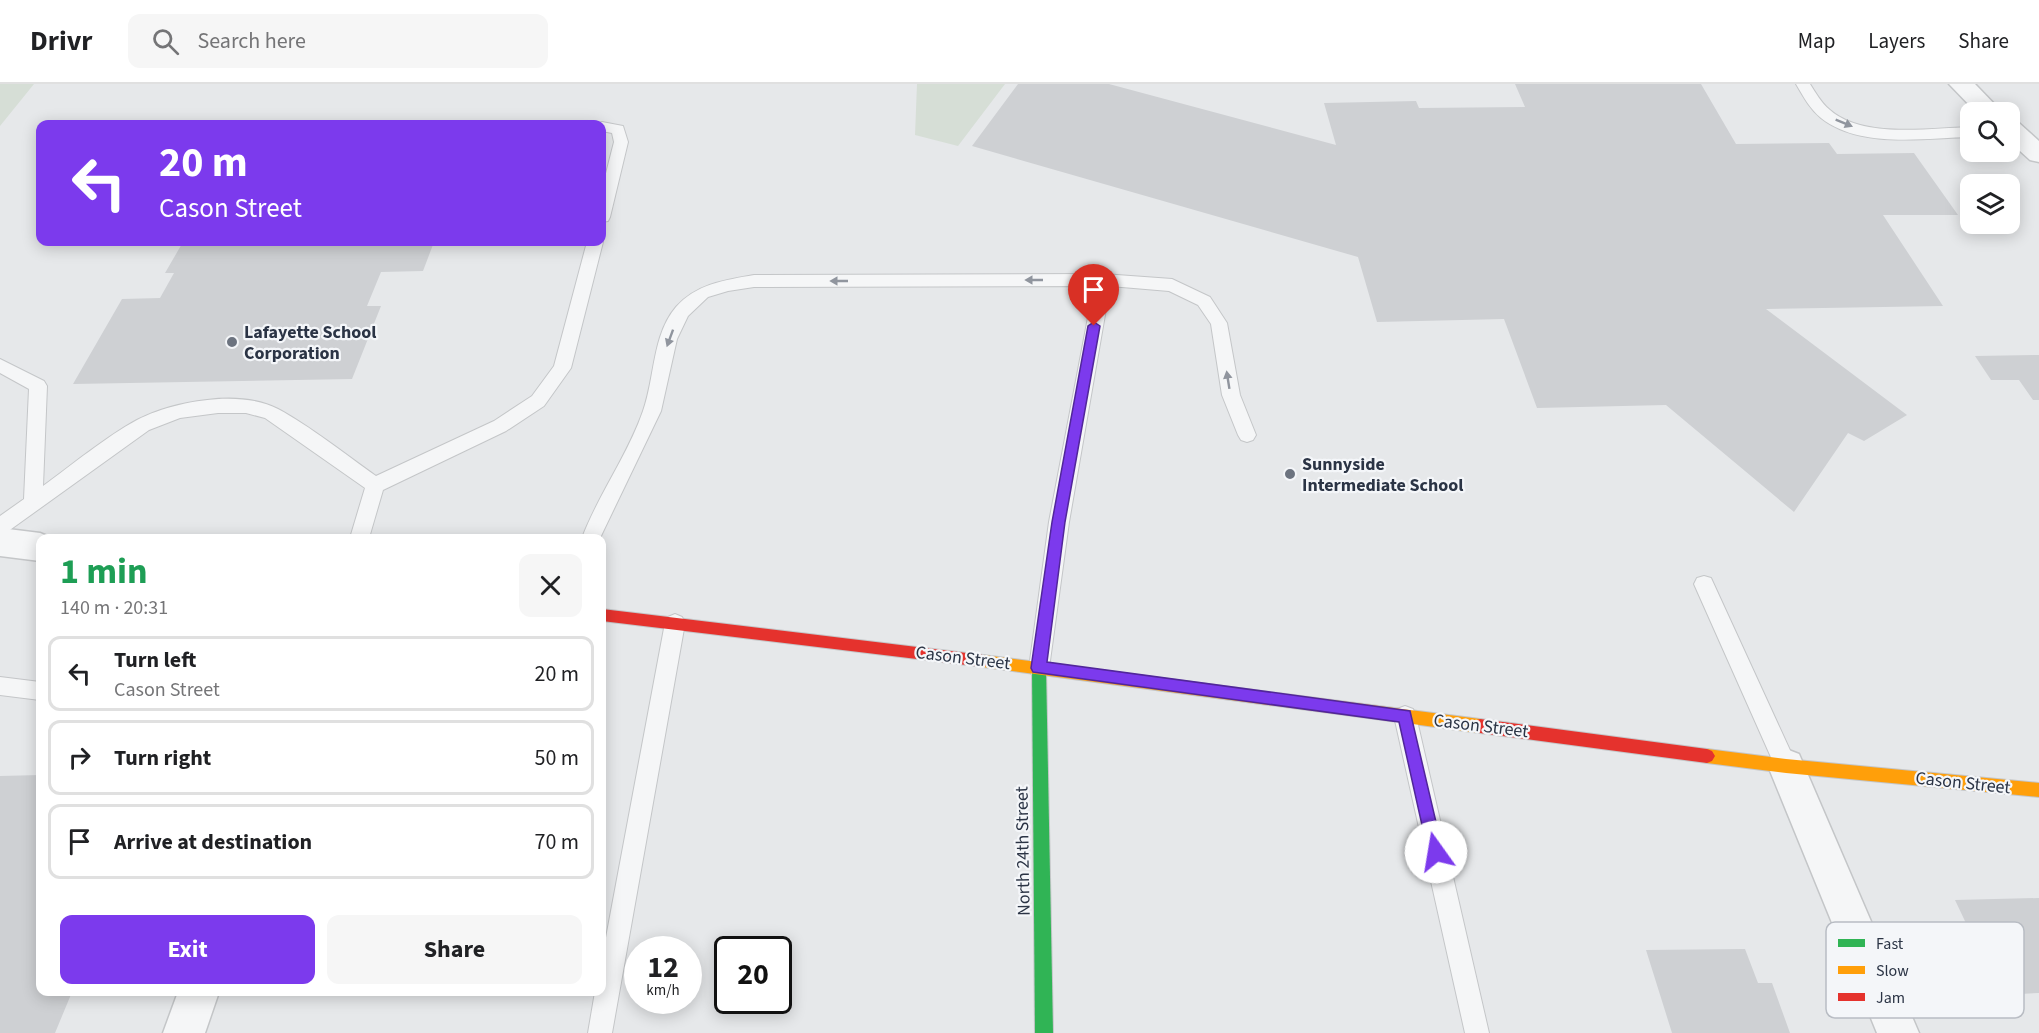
<!DOCTYPE html>
<html lang="en">
<head>
<meta charset="utf-8">
<style>
  :root { --surface:#fff; --page:#f6f6f6; --text:#202124; --muted:#757577; --line:#e0e0e0; --accent:#7c3aed }
  body { margin:0; font-family:"Source Sans 3",sans-serif; background:var(--page); color:var(--text); height:100vh; display:flex; flex-direction:column; font-size:22px; white-space:nowrap }
  * { box-sizing:border-box; margin:0 }
  p { font-size:20px; color:var(--muted) }
  .icon { flex:none; width:33px; height:33px; fill:none; stroke:currentColor; stroke-width:2; stroke-linecap:round; stroke-linejoin:round }
  .map { position:relative; flex:1; overflow:hidden }
  .details { position:absolute; left:36px; top:450px; width:570px; height:462px; display:flex; flex-direction:column; background:var(--surface); border-radius:12px; box-shadow:0 3px 15px #0003 }
  .details>* { flex:none }
  .hud { position:absolute; left:36px; top:36px; width:570px; height:126px; border-radius:12px; box-shadow:0 3px 15px #0003; background:#7c3aed; color:#fff; overflow:hidden }
  .controls { position:absolute; left:1960px; top:18px; display:grid; gap:12px }
  .controls a { display:grid; place-items:center; width:60px; height:60px; border-radius:12px; background:var(--surface); box-shadow:0 3px 15px #0003; font-size:30px }
  .speed { position:absolute; left:624px; top:852px; display:flex; gap:12px; font-size:30px; font-weight:700; text-align:center }
  .speed>* { display:grid; place-content:center; width:78px; height:78px; border-radius:50%; background:var(--surface); box-shadow:0 3px 15px #0003; line-height:1 }
  .speed small { font-size:15px; font-weight:400 }
  .speed .limit { border:3px solid #111; border-radius:9px; background:#fff; color:#111 }
  .pin { position:absolute; display:grid; place-items:center; width:51px; height:51px; color:#fff; margin:-62px -26px; border-radius:50% 50% 50% 0; rotate:-45deg; box-shadow:0 0 6px #0007 }
  .pin .icon { rotate:45deg }
  .me { position:absolute; width:66px; margin:-33px; rotate:347deg; stroke-linejoin:round; filter:drop-shadow(0 0 4px #0008) }
  .turn { display:flex; align-items:center; gap:21px; height:126px; padding:0 24px; font-size:27px }
  .turn .icon { width:78px; height:78px; stroke-width:2.5 }
  .turn b { display:block; font-size:42px; line-height:51px }
  .round { display:grid; place-items:center; flex:none; width:63px; height:63px; border-radius:12px; background:var(--page) }
  .summary { display:flex; align-items:center; justify-content:space-between; height:102px; padding:0 24px }
  h1 { font-size:36px; font-weight:700; line-height:45px; color:#1e9e55 }
  .cta { display:flex; gap:12px; margin-top:auto; padding:12px 24px }
  .cta a { flex:1; height:69px; border-radius:12px; background:var(--accent); color:#fff; font-size:24px; font-weight:700; line-height:69px; text-align:center }
  .cta a+a { background:var(--page); color:var(--text) }
  ul { padding:0; list-style:none }
  li { display:flex; align-items:center; gap:18px; height:75px; margin:0 12px 9px; padding:0 12px; border:3px solid var(--line); border-radius:12px }
  li div { flex:1 }
  li b { display:block; font-size:22px }
  li em { font-style:normal }
  header { display:flex; align-items:center; gap:36px; box-sizing:border-box; height:84px; padding:0 30px; background:var(--surface); border-bottom:2px solid var(--line) }
  header strong { font-size:28px }
  nav { display:flex; gap:33px; margin-inline-start:auto; font-size:21px }
  .search { width:420px; height:54px; background:var(--page); display:flex; align-items:center; gap:15px; box-sizing:border-box; padding:0 21px; border-radius:12px; color:var(--muted); font-size:22px }
  .map>svg:first-child { display:block }
  .green { fill:#d6ded6 }
  .building { fill:#ced0d3 }
  .lines { fill:none; stroke-linecap:round; stroke-linejoin:round }
  .lane-casing { stroke:#c4c6c8; stroke-width:2 }
  .street-casing { stroke:#c4c6c8; stroke-width:3 }
  .fast-casing { stroke:#c4c6c8; stroke-width:2 }
  .slow-casing { stroke:#c4c6c8; stroke-width:2 }
  .jam-casing { stroke:#c4c6c8; stroke-width:2 }
  .lane { fill:#f5f6f7; fill-rule:evenodd }
  .street { fill:#f5f6f7; fill-rule:evenodd }
  .fast { fill:#30b455; fill-rule:evenodd }
  .slow { fill:#ff9f0a; fill-rule:evenodd }
  .jam { fill:#e5322d; fill-rule:evenodd }
  .oneway { fill:#90959e }
  .route { fill:#7c3aed; stroke:#51269a; stroke-width:1.5 }
  .poi-dot { fill:#6c737f; stroke:#f4f6f9; stroke-width:2 }
  .labels { text-anchor:middle; dominant-baseline:central; stroke-width:4.5; stroke-linejoin:round; paint-order:stroke }
  .poi-label { font-size:18px; font-weight:bold; fill:#2b3445; stroke:#f4f6f9; text-anchor:start }
  .street-label { font-size:18px; fill:#2b3445; stroke:#f4f6f9 }
  .key { fill:#f4f6f9; stroke:#b8bcc3; stroke-width:1.5 }
  .key-label { font-size:16px; fill:#2b3445 }
</style>
</head>
<body>
<header>
<strong>Drivr</strong>
<div class="search"><svg class="icon" aria-label="search" viewBox="0 0 24 24"><circle cx="10" cy="10" r="6"/><path d="M15 15l6 6"/></svg>Search here</div>
<nav><a>Map</a><a>Layers</a><a>Share</a></nav>
</header>
<div class="map">
<svg width="2039" height="949" viewBox="0 0 2039 949">
  <rect width="100%" height="100%" fill="#e6e8ea"/>
  <path class="green" d="M0,0H34L0,42Z
    M917,0H1005L958,62L915,51Z"/>
  <path class="building" d="M1018,0H1109L1336,61L1324,19L1416,17L1419,24L1525,23L1515,0H1701L1736,60L1829,59L1837,70L1914,69L1958,131H1883L1943,222L1766,225L1907,331L1864,357L1848,349L1794,428L1666,321L1537,324L1504,235L1377,238L1358,173L972,62Z
    M183,158H434L423,187L381,188L367,222H381L352,295L73,300L122,215L160,214L174,189H165Z
    M2039,271V316H2033L2019,296H1991L1975,272Z
    M40,691V908H72L55,949H0V692Z
    M2039,814V909L2000,911L1955,816Z
    M1745,865L1758,899H1772L1790,949H1672L1646,866Z"/>
  <g class="lines">
    <defs>
      <path id="lane" d="M1796,0H1810C1816,9 1821,19 1830,26C1863,55 1930,44 1971,43V53C1924,54 1860,65 1821,34C1810,25 1803,12 1796,0Z
        M602,38L623,42L628,58L610,133L608,137L602,138V105L614,58L612,49L602,47V40H596Z
        M602,156L603,158L571,284L544,322L506,347L383,406L369,454H350L365,404L265,334L246,329H218L180,334L149,346L7,448L0,450V432L24,415L29,305L0,289V275L44,297L47,302L43,402C72,381 107,352 137,336C173,317 241,305 278,325C310,342 346,371 376,392L494,337L532,312L554,282L587,158H602Z
        M1103,190L1172,195L1210,213L1227,239L1240,311L1256,351L1253,356L1247,358L1241,356L1238,351L1222,311L1211,240L1198,221L1169,207L1110,202L1069,438L1049,584L1046,591L1039,593L1032,591L1029,584L1049,438L1094,202L754,203L728,207L708,213L688,232L677,255L661,327L600,454H582C598,411 628,371 643,327C655,294 652,251 676,223C696,200 725,196 754,191Z
        M1704,492L1711,494L1794,675L1797,682L1794,689L1786,692L1778,689L1694,500L1697,494Z
        M675,530L682,533L685,539L612,949H588L595,908H602V875L665,539L668,533Z
        M0,593L40,598V616L0,611Z
        M1405,622L1413,625L1416,632L1489,949H1465L1394,632L1397,625Z"/>
      <path id="street" d="M1949,0H1975L2002,28H1976Z
        M2010,37L2019,39L2039,57V78L2030,76L2010,58Z
        M0,444L40,449L52,454H40V477L0,472Z
        M1786,665L1799,670L1919,949H1877L1768,682L1773,670Z
        M178,908H219L205,949H163Z"/>
      <path id="fast" d="M1039,578L1044,579L1046,584L1053,949H1035L1032,584L1034,579Z"/>
      <path id="slow" d="M983,571L1480,635L1485,637L1487,642L1485,647L1480,649L983,583L978,581L976,577L978,573Z
        M1707,665L1786,675L2039,699V713L1786,689L1707,679L1702,677L1699,672L1702,667Z"/>
      <path id="jam" d="M602,525L983,571L988,573L990,577L988,581L983,583L602,537Z
        M1480,635L1707,665L1712,667L1715,672L1712,677L1707,679L1480,649L1475,647L1473,642L1475,637Z"/>
    </defs>
    <use href="#lane" class="lane-casing"/>
    <use href="#street" class="street-casing"/>
    <use href="#fast" class="fast-casing"/>
    <use href="#slow" class="slow-casing"/>
    <use href="#jam" class="jam-casing"/>
    <use href="#lane" class="lane"/>
    <use href="#street" class="street"/>
    <use href="#fast" class="fast"/>
    <use href="#slow" class="slow"/>
    <use href="#jam" class="jam"/>
  </g>
  <defs><path id="oneway-solid" d="M-6-.8H1V-3.2L6.5 0L1 3.2V.8H-6Z" transform="scale(1.5)"/></defs>
  <g class="oneway">
    <use href="#oneway-solid" transform="translate(1844 39) rotate(22)"/>
    <use href="#oneway-solid" transform="translate(1034 196) rotate(-180)"/>
    <use href="#oneway-solid" transform="translate(839 197) rotate(180)"/>
    <use href="#oneway-solid" transform="translate(670 254) rotate(110)"/>
    <use href="#oneway-solid" transform="translate(1228 296) rotate(-99)"/>
  </g>
  <path class="route" d="M1094,238L1100,242L1065,438L1047,578L1410,627L1443,768L1441,773L1436,776L1430,773L1428,768L1399,638L1033,588L1031,584L1052,438L1088,242Z"/>
  <g class="poi-dot">
    <circle cx="232" cy="258" r="6"/>
    <circle cx="1290" cy="390" r="6"/>
  </g>
  <g class="labels">
    <g class="poi-label">
      <text x="244" y="248">Lafayette School<tspan x="244" dy="21">Corporation</tspan></text>
      <text x="1302" y="380">Sunnyside<tspan x="1302" dy="21">Intermediate School</tspan></text>
    </g>
    <g class="street-label">
      <text transform="translate(963 574) rotate(7)">Cason Street</text>
      <text transform="translate(1481 642) rotate(7)">Cason Street</text>
      <text transform="translate(1963 699) rotate(6)">Cason Street</text>
      <text transform="translate(1023 767) rotate(-91)">North 24th Street</text>
    </g>
  </g>
  <rect x="1826" y="838" width="198" height="96" rx="9" class="key"/>
  <rect x="1838" y="855" width="27" height="8" fill="#30b455"/>
  <rect x="1838" y="882" width="27" height="8" fill="#ff9f0a"/>
  <rect x="1838" y="909" width="27" height="8" fill="#e5322d"/>
  <g class="key-label">
    <text x="1876" y="865">Fast</text>
    <text x="1876" y="892">Slow</text>
    <text x="1876" y="919">Jam</text>
  </g>
</svg>
<div class="controls">
<a><svg class="icon" aria-label="search" viewBox="0 0 24 24"><circle cx="10" cy="10" r="6"/><path d="M15 15l6 6"/></svg></a>
<a><svg class="icon" aria-label="layers" viewBox="0 0 24 24"><path d="M12 4l9 5-9 5-9-5zM3 14l9 5 9-5"/></svg></a>
</div>
<div class="speed"><div>12<small>km/h</small></div><div class="limit">20</div></div>
<div class="pin" style="left:1094px;top:242px;background:#d93025"><svg class="icon" aria-label="arrive" viewBox="0 0 24 24"><path d="M6 21V4h12l-3 4 3 4H6"/></svg></div>
<svg class="me" style="left:1436px;top:768px" viewBox="-20 -20 40 40"><circle r="19" fill="#fff"/><path d="M0-13L10 11 0 6-10 11z" fill="#7c3aed"/></svg>
<div class="hud">
<div class="turn"><svg class="icon" aria-label="left" viewBox="0 0 24 24"><path d="M17 20v-9H6M10 6l-5 5 5 5"/></svg><div><b>20 m</b>Cason Street</div></div>
</div>
<section class="details">
<div class="summary"><div><h1>1 min</h1><p>140 m · 20:31</p></div><a class="round"><svg class="icon" aria-label="close" viewBox="0 0 24 24"><path d="M6 6l12 12M18 6L6 18"/></svg></a></div>
<ul>
<li><svg class="icon" aria-label="left" viewBox="0 0 24 24"><path d="M17 20v-9H6M10 6l-5 5 5 5"/></svg><div><b>Turn left</b><p>Cason Street</p></div><em>20 m</em></li>
<li><svg class="icon" aria-label="right" viewBox="0 0 24 24"><path d="M7 20v-9h11M14 6l5 5-5 5"/></svg><div><b>Turn right</b></div><em>50 m</em></li>
<li><svg class="icon" aria-label="arrive" viewBox="0 0 24 24"><path d="M6 21V4h12l-3 4 3 4H6"/></svg><div><b>Arrive at destination</b></div><em>70 m</em></li>
</ul>
<div class="cta"><a>Exit</a><a>Share</a></div>
</section>
</div>
</body>
</html>
